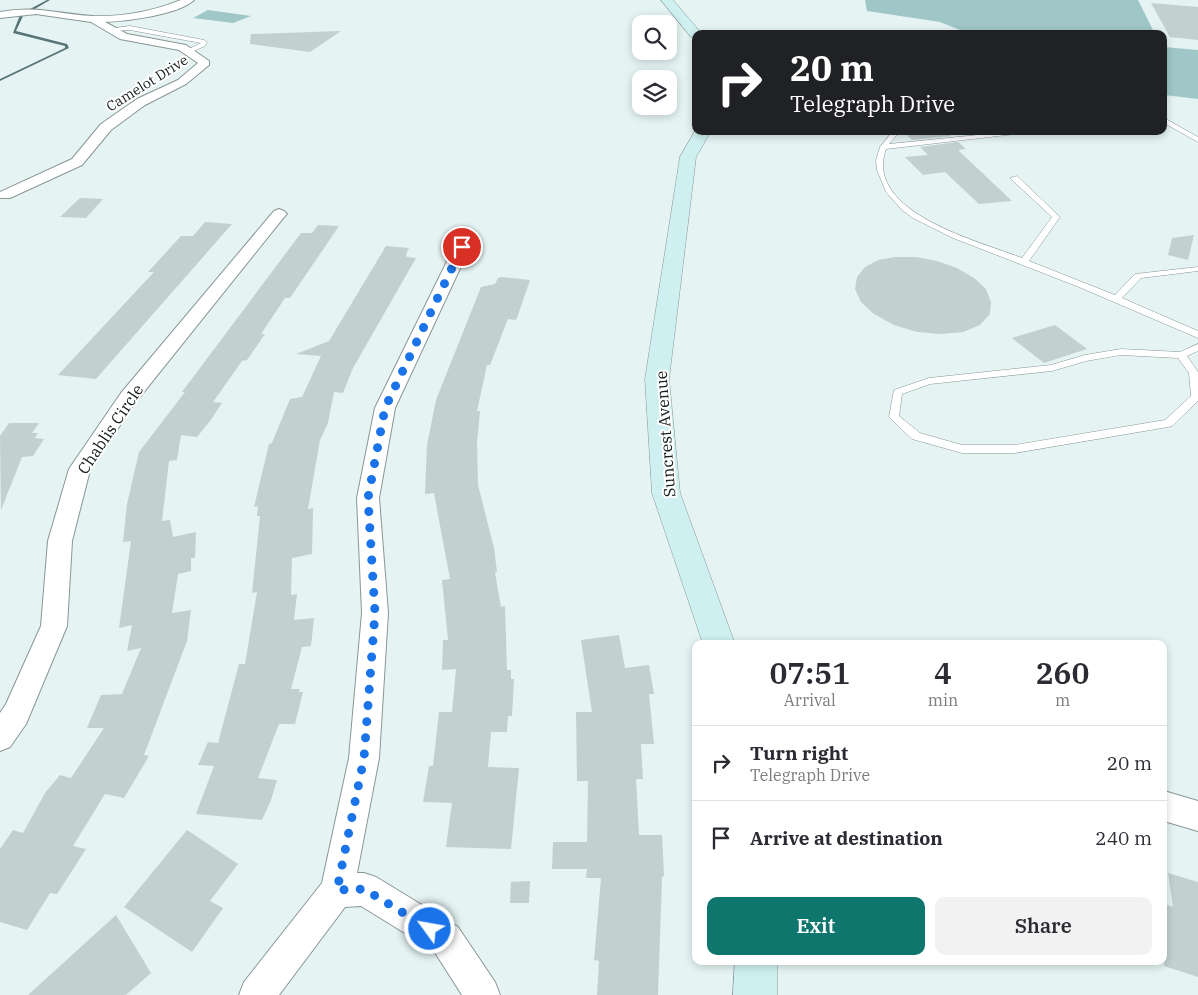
<!DOCTYPE html>
<html lang="en">
<head>
<meta charset="utf-8">
<style>
  :root { --surface:#fff; --page:#f2f2f3; --text:#2b2b33; --muted:#7c7c81; --line:#e1e1e2; --accent:#0f766e }
  body { margin:0; font-family:"IBM Plex Serif",serif; background:var(--page); color:var(--text); height:100vh; display:flex; flex-direction:column; font-size:19px; white-space:nowrap }
  * { box-sizing:border-box; margin:0 }
  p { font-size:16px; color:var(--muted) }
  .icon { flex:none; width:28px; height:28px; fill:none; stroke:currentColor; stroke-width:2; stroke-linecap:round; stroke-linejoin:round }
  .map { position:relative; flex:1; overflow:hidden }
  .drawer { position:absolute; left:692px; top:640px; width:475px; height:325px; display:flex; flex-direction:column; background:var(--surface); border-radius:10px; box-shadow:0 2px 8px #0003 }
  .drawer>* { flex:none }
  .top-card { position:absolute; left:692px; top:30px; width:475px; height:105px; border-radius:10px; box-shadow:0 2px 8px #0003; background:#202124; color:#fff; overflow:hidden }
  .buttons { position:absolute; left:632px; top:15px; display:grid; gap:10px }
  .buttons a { display:grid; place-items:center; width:45px; height:45px; border-radius:10px; background:var(--surface); box-shadow:0 2px 8px #0003; font-size:25px }
  .pin { position:absolute; display:grid; place-items:center; width:42px; height:42px; color:#fff; margin:-21px; border:2px solid #fff; border-radius:50%; box-shadow:0 1px 5px #0007 }
  .me { position:absolute; width:55px; margin:-28px; rotate:302deg; stroke-linejoin:round; filter:drop-shadow(0 0 4px #0008) }
  .turn { display:flex; align-items:center; gap:18px; height:105px; padding:0 15px; font-size:22px }
  .turn .icon { width:65px; height:65px; stroke-width:2.5 }
  .turn b { display:block; font-size:35px; line-height:42px }
  .eta { display:flex; justify-content:space-evenly; align-items:center; height:85px; text-align:center }
  .eta b { font-size:30px; font-weight:600; line-height:35px }
  .primary-button { display:flex; gap:10px; margin-top:auto; padding:10px 15px }
  .primary-button a { flex:1; height:58px; border-radius:10px; background:var(--accent); color:#fff; font-size:20px; font-weight:600; line-height:58px; text-align:center }
  .primary-button a+a { background:var(--page); color:var(--text) }
  ul { padding:0; list-style:none }
  li { display:flex; align-items:center; gap:15px; height:75px; padding:0 15px; border-top:1px solid var(--line) }
  li div { flex:1 }
  li b { display:block; font-size:19px }
  li em { font-style:normal }
  .map>svg:first-child { display:block }
  .green { fill:#a0c7c7 }
  .lines { fill:none; stroke-linecap:round; stroke-linejoin:round }
  .stream { fill:#587575; fill-rule:evenodd }
  .building { fill:#c2d0cf }
  .lane-casing { stroke:#899696; stroke-width:1 }
  .street-casing { stroke:#899696; stroke-width:2 }
  .secondary-casing { stroke:#899696; stroke-width:1 }
  .lane { fill:#fff; fill-rule:evenodd }
  .street { fill:#fff; fill-rule:evenodd }
  .secondary { fill:#cef0f0; fill-rule:evenodd }
  .route { stroke:#1a73e8; stroke-width:9; stroke-dasharray:0 16.2 }
  .labels { text-anchor:middle; dominant-baseline:central; stroke-width:4; stroke-linejoin:round; paint-order:stroke }
  .far-street-label { font-size:14px; fill:#171c1c; stroke:#fff }
  .street-label { font-size:16px; fill:#171c1c; stroke:#fff }
</style>
</head>
<body>
<div class="map">
<svg width="1198" height="995" viewBox="0 0 1198 995">
  <rect width="100%" height="100%" fill="#e5f3f3"/>
  <path class="green" d="M865,0H1138L1155,34H970L940,22L867,11Z
    M208,10L251,16L233,23L193,18Z
    M1164,47L1198,50V99L1164,95Z"/>
  <g class="lines">
    <path class="stream" d="M47,0H50L33,10L30,9Z
      M20,15L23,16L16,31L67,44L69,48L0,81V79L65,48V46L13,33Z"/>
  </g>
  <path class="building" d="M1151,3L1198,7V40L1170,37Z
    M341,31L310,52L250,44L251,34Z
    M937,131H946L951,136L912,140L906,134Z
    M958,142L966,149L958,150L1012,201L979,204L945,172L923,175L905,157L928,155L920,147Z
    M80,198L103,199L86,218L60,217Z
    M205,222L232,224L96,379L58,375L154,272H148L181,236H193Z
    M318,225L339,226L290,298H285L261,334H265L247,360L242,361L213,402L222,403L210,421L197,437L181,435L177,460L169,461L162,521L170,520L173,537L196,532L195,558H191V571L178,574L172,613L191,610L187,641L144,755L149,756L124,798L105,794L73,846L86,849L57,894L50,893L27,930L0,922V849L13,830L23,833L45,793L60,775L71,778L104,728H87L101,695L122,694L141,648L127,651L132,625L119,628L131,541L123,542L127,504L139,452L185,392H182L301,233H312Z
    M1194,235L1188,260L1168,255L1172,238Z
    M386,246L409,248L406,254L407,257L416,258L353,368L343,393L334,392L328,423L320,440L308,509L313,508L312,554L292,558L291,595L297,594L294,620L314,618L311,646L302,647L291,689H300L299,692H303L295,724H279L258,778L277,780L271,800L262,820L196,814L214,766L198,765L208,742L218,743L239,664H245L257,592L252,593L260,516H257L258,506L254,507L269,444L272,443L290,399L302,397L321,356L296,354L329,341Z
    M896,257H916L937,261L957,268L974,278L986,289L991,302L990,314L980,325L963,332L941,334L917,332L894,325L874,314L861,302L855,289L857,277L865,267L878,260Z
    M501,277L530,280L517,318L515,320L508,319L490,365H487L477,411H480L477,443L478,485L494,548L497,572L495,573L501,607L505,606L507,670H511V679H514L512,716H508L507,732H491L488,767L519,768L511,849L446,847L452,803L423,802L429,766H433L439,712H452L456,669L442,670L443,640H448L442,580L450,579L434,493L425,494L427,445L436,400L481,287L495,284L498,278Z
    M1055,325L1087,349L1044,363L1012,338Z
    M9,423H39L32,433H38L35,438L44,439L33,456L22,457L1,510L0,436Z
    M619,635L625,668L649,665L654,694H649L654,744H641L643,779H636L639,835H662L664,876L662,877L658,995H597L599,961L594,960L601,878H586L587,869H552L553,842H587L588,781H577L576,712H592L581,640Z
    M187,830L238,864L210,901L223,908L192,952L124,907Z
    M1168,873L1198,882V977L1164,966V904L1173,907Z
    M530,881L529,903H510L511,882Z
    M116,915L151,973L126,995H28Z"/>
  <g class="lines">
    <defs>
      <path id="lane" d="M130,26L204,40L207,42L205,46L189,53L187,50L201,43L130,30L111,31L108,29Z
        M1164,118L1198,137V142L1164,123Z
        M893,131H900L889,144L1017,131H1041L886,149C863,213 982,242 1022,258L1052,217L1010,178L1017,176L1060,217L1029,261L1115,295L1135,274L1198,267V271L1141,278L1122,298L1198,331V338L1079,287L953,238L913,218L902,210L886,192L877,170L876,160L880,147Z
        M1198,344V351L1187,356L1198,372V401L1172,426L1168,427L1015,453H962L912,439L889,417L894,390L929,378L1051,365L1085,355L1121,349L1180,352ZM1121,355L1178,358L1189,373L1191,396L1165,420L1015,445H962L920,433L899,416L902,394L930,384L1052,371L1086,361Z"/>
      <path id="street" d="M181,0H194C178,15 127,21 105,22L127,34L186,45L209,61V65L186,84L145,105L111,130L82,165L10,198H0V192L72,159L101,124L137,99L178,80L198,63L179,50L120,39L91,22L36,14L0,18V12C36,5 58,14 93,16C122,17 154,11 181,0Z
        M279,209L284,211L287,214L284,217L135,403L90,470L72,541L67,626L26,724L10,747L0,751V713L6,704L41,626L48,541L69,469L121,393L274,211Z
        M462,242L470,247L395,408L379,498L388,613L379,758L357,873H364L376,877L458,927L495,982L500,995H462L434,951L361,906L345,907L279,995H239L244,982L322,883L349,758L362,613L357,498L375,408L454,247Z
        M1164,791L1198,801V831L1164,821Z"/>
      <path id="secondary" d="M661,0H673L702,34H696V38L691,37Z
        M696,129V131H711L696,157L669,379L680,493L735,644H703L652,493L645,379L680,157Z
        M735,961H777V995H733Z"/>
    </defs>
    <use href="#lane" class="lane-casing"/>
    <use href="#street" class="street-casing"/>
    <use href="#secondary" class="secondary-casing"/>
    <use href="#lane" class="lane"/>
    <use href="#street" class="street"/>
    <use href="#secondary" class="secondary"/>
  </g>
  <g class="lines">
    <path class="route" d="M430,929L364,889L337,890L364,758L375,613L368,498L385,408L462,247"/>
  </g>
  <g class="labels">
    <g class="far-street-label">
      <text transform="translate(147 83) rotate(-32)">Camelot Drive</text>
    </g>
    <g class="street-label">
      <text transform="translate(110 429) rotate(-56)">Chablis Circle</text>
      <text transform="translate(665 434) rotate(-94)">Suncrest Avenue</text>
    </g>
  </g>
</svg>
<div class="buttons">
<a><svg class="icon" aria-label="search" viewBox="0 0 24 24"><circle cx="10" cy="10" r="6"/><path d="M15 15l6 6"/></svg></a>
<a><svg class="icon" aria-label="layers" viewBox="0 0 24 24"><path d="M12 4l9 5-9 5-9-5zM3 14l9 5 9-5"/></svg></a>
</div>
<div class="pin" style="left:462px;top:247px;background:#d93025"><svg class="icon" aria-label="arrive" viewBox="0 0 24 24"><path d="M6 21V4h12l-3 4 3 4H6"/></svg></div>
<svg class="me" style="left:430px;top:929px" viewBox="-20 -20 40 40"><circle r="17" fill="#1a73e8" stroke="#fff" stroke-width="3"/><path d="M0-11L8 9 0 5-8 9z" fill="#fff"/></svg>
<div class="top-card">
<div class="turn"><svg class="icon" aria-label="right" viewBox="0 0 24 24"><path d="M7 20v-9h11M14 6l5 5-5 5"/></svg><div><b>20 m</b>Telegraph Drive</div></div>
</div>
<section class="drawer">
<div class="eta">
<div><b>07:51</b><p>Arrival</p></div>
<div><b>4</b><p>min</p></div>
<div><b>260</b><p>m</p></div>
</div>
<ul>
<li><svg class="icon" aria-label="right" viewBox="0 0 24 24"><path d="M7 20v-9h11M14 6l5 5-5 5"/></svg><div><b>Turn right</b><p>Telegraph Drive</p></div><em>20 m</em></li>
<li><svg class="icon" aria-label="arrive" viewBox="0 0 24 24"><path d="M6 21V4h12l-3 4 3 4H6"/></svg><div><b>Arrive at destination</b></div><em>240 m</em></li>
</ul>
<div class="primary-button"><a>Exit</a><a>Share</a></div>
</section>
</div>
</body>
</html>
